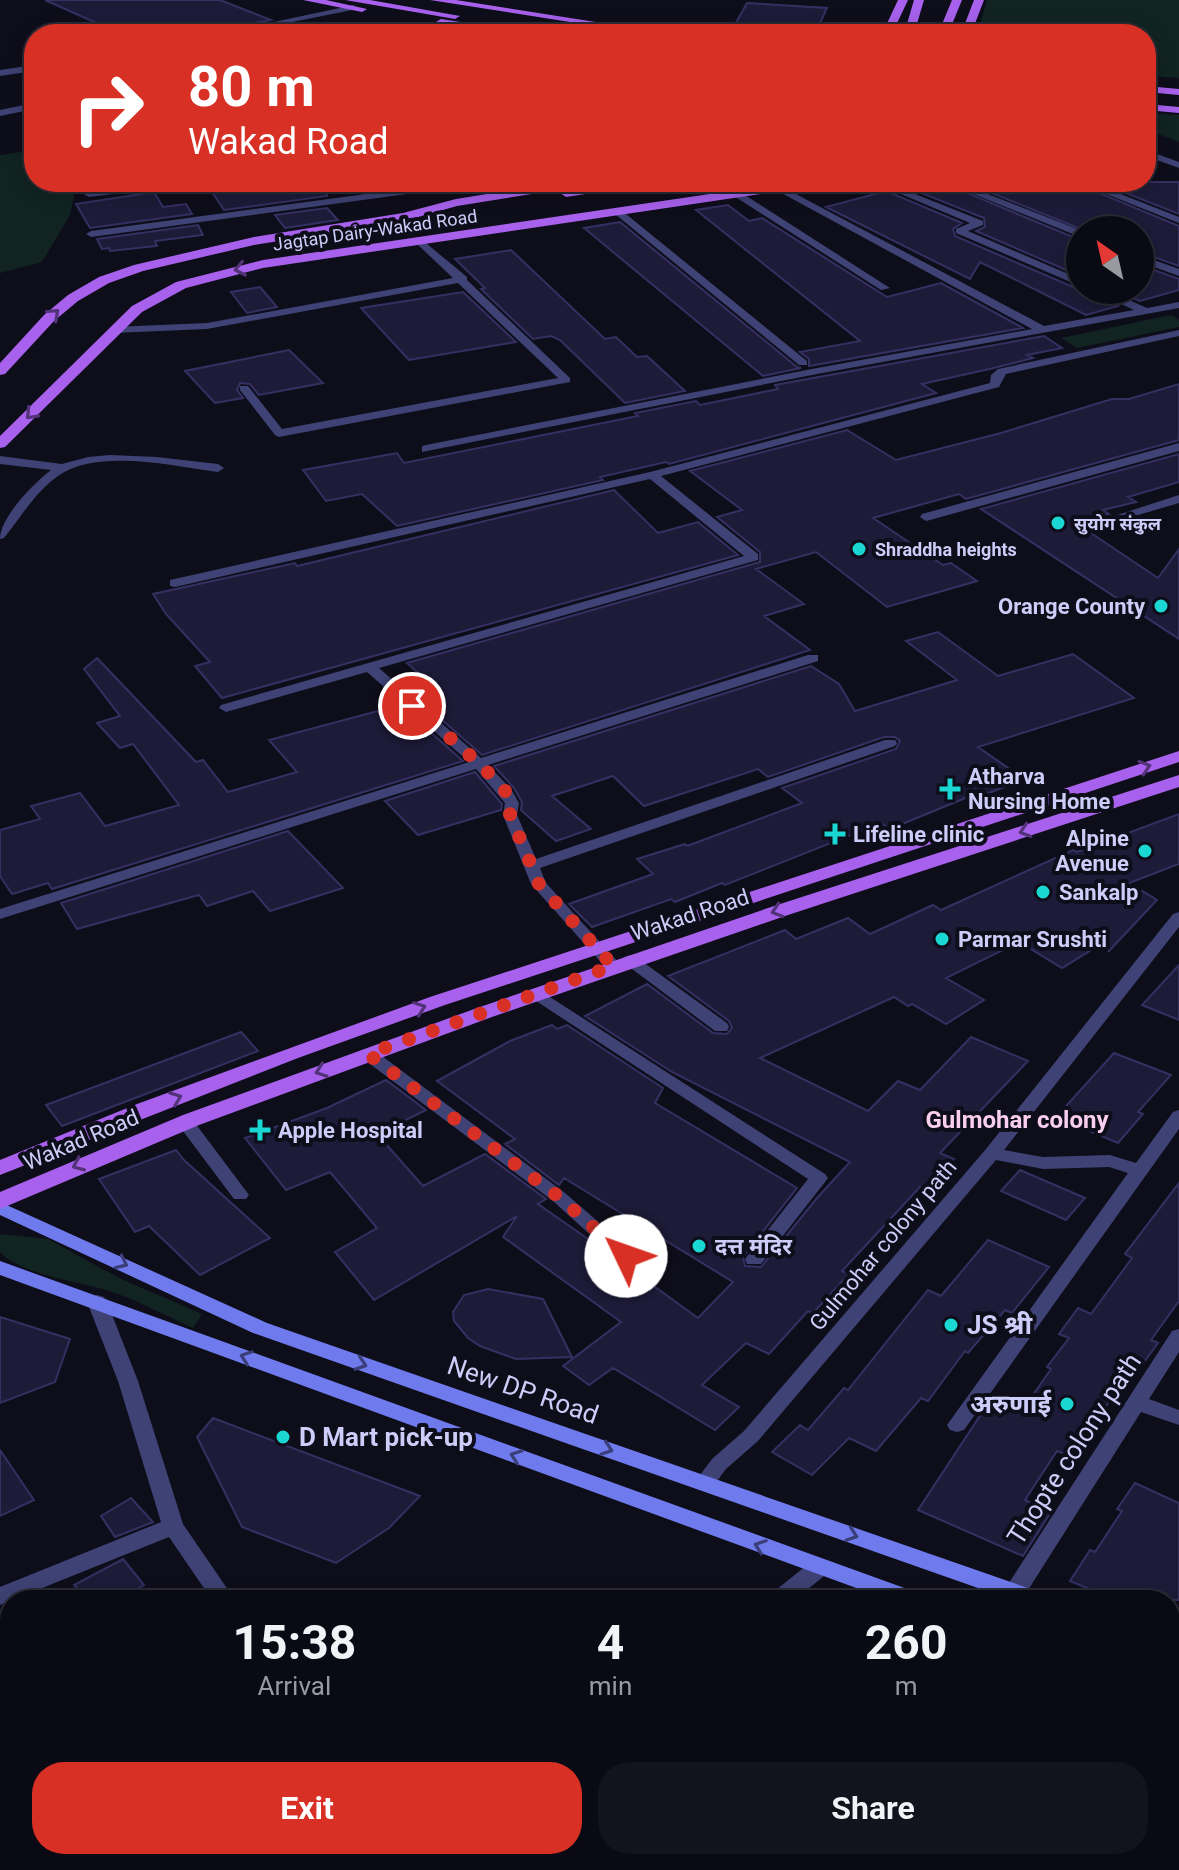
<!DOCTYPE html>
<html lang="en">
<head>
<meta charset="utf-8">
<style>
  :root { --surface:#0a0a14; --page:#13131d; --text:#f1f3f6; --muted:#999aa0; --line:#2a2b34; --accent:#d93025 }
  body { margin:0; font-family:Roboto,"Noto Sans Devanagari",sans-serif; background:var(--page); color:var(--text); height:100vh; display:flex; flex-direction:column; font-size:30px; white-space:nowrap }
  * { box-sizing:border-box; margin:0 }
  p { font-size:26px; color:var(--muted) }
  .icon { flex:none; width:44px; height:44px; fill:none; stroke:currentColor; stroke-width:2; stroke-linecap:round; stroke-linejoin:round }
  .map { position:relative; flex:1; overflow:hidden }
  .side { position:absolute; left:0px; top:1590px; width:1180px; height:280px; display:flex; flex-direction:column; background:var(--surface); border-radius:32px 32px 0 0; box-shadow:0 4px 20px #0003,0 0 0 2px var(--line) }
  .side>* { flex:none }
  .hud { position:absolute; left:24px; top:24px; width:1132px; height:168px; border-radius:32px; box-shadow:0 4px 20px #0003,0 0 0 2px var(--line); background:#d93025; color:#fff; overflow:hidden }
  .needle { width:52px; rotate:326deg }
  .controls { position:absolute; left:1066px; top:216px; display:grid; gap:16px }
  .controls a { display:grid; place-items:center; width:88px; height:88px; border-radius:50%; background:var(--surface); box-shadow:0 4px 20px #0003,0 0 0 2px var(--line); font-size:40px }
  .pin { position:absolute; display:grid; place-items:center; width:68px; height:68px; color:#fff; margin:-34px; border:4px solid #fff; border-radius:50%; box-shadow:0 2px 8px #0007 }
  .me { position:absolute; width:88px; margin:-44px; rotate:312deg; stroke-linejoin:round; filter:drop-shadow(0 0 6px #0008) }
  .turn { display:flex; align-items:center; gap:28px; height:168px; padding:0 32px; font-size:36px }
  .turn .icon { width:104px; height:104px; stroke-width:2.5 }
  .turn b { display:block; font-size:56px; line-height:68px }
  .eta { display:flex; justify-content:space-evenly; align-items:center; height:136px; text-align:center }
  .eta b { font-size:48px; font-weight:700; line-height:56px }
  .button { display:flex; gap:16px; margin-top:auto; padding:16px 32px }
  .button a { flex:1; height:92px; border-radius:32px; background:var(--accent); color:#fff; font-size:32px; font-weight:700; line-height:92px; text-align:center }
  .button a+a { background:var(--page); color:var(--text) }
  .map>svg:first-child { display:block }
  .green { fill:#112421 }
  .building { fill:#1e1b39; stroke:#343062; stroke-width:2 }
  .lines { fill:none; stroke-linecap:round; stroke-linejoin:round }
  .street { fill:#3e4274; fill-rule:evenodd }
  .secondary { fill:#6f7bed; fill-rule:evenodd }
  .primary { fill:#a761ec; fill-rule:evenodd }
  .oneway { stroke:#533378 }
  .oneway2 { stroke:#3a3e79 }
  .route { stroke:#d93025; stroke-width:14; stroke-dasharray:0 25.2 }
  .poi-dot { fill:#1ad7d3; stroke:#0e0d1a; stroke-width:3 }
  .labels { text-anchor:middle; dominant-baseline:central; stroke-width:8; stroke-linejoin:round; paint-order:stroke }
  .far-street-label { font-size:18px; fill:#cdcdf9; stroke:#0e0d1a }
  .far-poi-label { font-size:18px; font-weight:bold; fill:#cdcdf9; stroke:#0e0d1a; text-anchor:start }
  .poi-label { font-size:22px; font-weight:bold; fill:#cdcdf9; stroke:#0e0d1a; text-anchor:start }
  .street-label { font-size:22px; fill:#cdcdf9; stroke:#0e0d1a }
  .neighbourhood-label { font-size:24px; font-weight:bold; fill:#f9ceef; stroke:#0e0d1a }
  .near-poi-label { font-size:26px; font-weight:bold; fill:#cdcdf9; stroke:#0e0d1a; text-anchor:start }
  .near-street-label { font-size:26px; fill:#cdcdf9; stroke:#0e0d1a }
</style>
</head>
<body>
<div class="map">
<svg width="1179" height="1870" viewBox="0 0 1179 1870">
  <rect width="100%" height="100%" fill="#0e0d1a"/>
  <path class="green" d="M987,0H1179V78L1146,76V34H977Z
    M1146,113L1179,115V142L1146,129Z
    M34,150V182H77L70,215L42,262L0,273V155Z
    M1171,315L1179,320V327L1077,348L1061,338Z
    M0,1234L48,1239L119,1278L202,1314L193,1328C166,1316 140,1301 112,1292C80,1281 23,1276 0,1252Z"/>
  <path class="building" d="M45,0H220L271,20L195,34H121Z
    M747,3L827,8L815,34H770L737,30L740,27L734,26Z
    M238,182H326L327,196L224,210L208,186Z
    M921,182H941L1080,240V276L976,231L985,227L984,218L904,186Z
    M965,182H1073L1179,226V266L1140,252V230H1083Z
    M1098,182H1179V214Z
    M886,191L962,223L953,229L955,236L1080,290H1089L1118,306L1086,315L980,262L970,279L826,207Z
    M154,192L163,207L186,204L192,214L90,228L76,204Z
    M728,205L749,221L762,218L887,297L941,283L1023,328L809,366V359L800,352L860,341L696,210Z
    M327,208L338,220L285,228L275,215Z
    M620,222L797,367L801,368L763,376L584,228Z
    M198,225L203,235L155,241L157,246L110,251L109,248L102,249L97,239Z
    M511,250L605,339L616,337L637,357L647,356L685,391L625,403L560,340L551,336L533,339L481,289L485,288L455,259Z
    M1140,265L1179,279V290L1140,301L1113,290H1140Z
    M260,287L277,307L247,313L231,292Z
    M463,292L516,342L409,360L361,308Z
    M1044,336L1062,348L1027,355L1033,358L994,368L922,384L936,393L669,464L666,462L600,477L603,480L397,526L362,494L326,501L303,470L397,453L404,463L638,416L635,413L696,401L700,405L778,389L775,385Z
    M289,350L323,383L259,395L250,384L240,383L237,390L243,398L215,403L185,371Z
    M1179,384V440L966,499L959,494L873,518L943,565L951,563L977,581L887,607L816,552L756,569L804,604L764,616L810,650L482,755L419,700L441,694L407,663L760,562V552L717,517L742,510L690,471L847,430L896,460L1001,433L1112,399H1129Z
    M1179,454V482L1128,497L1136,502L1103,510L1109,514L1076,523L1158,578L1179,549V639L981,509Z
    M614,490L658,533L698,522L738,555L222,698L195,666L210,662L166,614L153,594L295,563L297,566Z
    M938,632L998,676L1073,654L1134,698L978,747L1024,779L984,795L980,792L890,829L881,823L725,885L722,883L675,902L671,899L592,927L569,904L653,874L637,859L685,844L687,846L802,803L782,788L896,749L900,741L895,737H884L768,777L758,769L644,806L613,776L552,796L591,829L556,841L521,810L522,802L514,788L494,766L811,666L839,684L855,711L957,680L906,641Z
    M97,658L196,762L203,760L228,792L297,772L269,740L400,705L463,761L52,889L48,883L12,894L0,876V830L40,819L31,806L80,793L105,826L179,805L133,744L120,748L97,723L120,716L84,669Z
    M475,772L502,804L501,810L418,835L385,801Z
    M1179,814V864L1129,883L1157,900L1109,951L1098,946L1062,968L1019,942L946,978L984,1000L946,1024L912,1004L908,1006L894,997L760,1058L868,1111L898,1081L920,1090L971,1037L1028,1061L940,1153L954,1159L926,1189L920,1187L842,1271L849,1274L813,1313L808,1311L769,1354L746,1343L702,1385L739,1407L715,1430L613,1368L589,1385L563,1366L621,1322L503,1237L517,1216L374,1300L335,1252L377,1228L330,1172L286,1190L245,1138L327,1108L386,1080L426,1110L377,1134L423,1186L485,1154L546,1199L538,1204L601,1248L639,1283L651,1284L698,1318L733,1282L564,1178L559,1185L505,1144L515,1139L437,1081L510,1041L552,1025L557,1029L567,1025L663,1088L655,1103L797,1188L743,1257L745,1266L761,1267L817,1198L850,1162L672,1072L585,1016L647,984L713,1033L727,1034L732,1028L729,1021L668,976L785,930L796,939L848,918L870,934L933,905L941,910L1073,850L1077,852Z
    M288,831L343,888L270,911L253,891L207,906L199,895L77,929L61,903Z
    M1179,965V1020L1142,1005Z
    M241,1032L258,1051L62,1126L46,1105Z
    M1114,1053L1171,1075L1138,1112L1143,1114L1118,1143L1056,1117Z
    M176,1150L184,1160L270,1238L200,1275L149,1226L135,1232L99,1179Z
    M1020,1170L1085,1198L1066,1220L1001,1191Z
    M1179,1183V1301L1151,1340L1158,1343L1139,1369L1133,1366L1072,1457L1057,1451L1025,1500L1051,1512L1023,1556L918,1510L991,1399L1021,1412L1051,1369L1047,1367L1069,1338L1059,1334L1078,1308L1091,1314L1132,1258L1125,1254Z
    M988,1240L1049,1267L1012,1313L1005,1310L968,1353L965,1351L928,1401L921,1398L876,1451L849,1438L812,1475L772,1452L800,1425L808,1430L844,1388L848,1390L928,1290L941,1296Z
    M488,1289L543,1299L572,1357L516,1359L480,1346L468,1338L454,1321L453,1312L464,1295Z
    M0,1317L70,1339L55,1382L0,1403Z
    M213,1418L420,1496L389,1528L336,1563L242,1527L197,1437Z
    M0,1450L34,1500L0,1516Z
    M1135,1483L1179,1503V1600H1116L1070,1581L1090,1550L1095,1552L1122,1511L1117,1509Z
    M131,1498L153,1522L115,1537L101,1516Z
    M123,1559L144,1585L119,1600H87L74,1585Z"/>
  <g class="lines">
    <path class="street" d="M354,5L357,9L233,34H217Z
      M464,23L467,27L436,34H422Z
      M34,65V71L0,76V70Z
      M34,103V109L0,116V110Z
      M1146,150L1179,162V168L1146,156Z
      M163,182H191L186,185L89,197L84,194L89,191Z
      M872,182H885L983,221V225L968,231L1080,279V286L956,233V229L970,223Z
      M944,182H957L1080,230V237Z
      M1076,182H1090L1179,217V223Z
      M441,184L446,187L444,189L91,237L86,234L91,231Z
      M779,185L1044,326L1134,310L1092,290H1106L1147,308L1179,302V308L817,374L422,452V446L426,445L817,368L1032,329L776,190V186Z
      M737,191L740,192L890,288L881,290L734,196L732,194Z
      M615,210H621L807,361V365H799L615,214Z
      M421,239L467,277V280L570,378V382L279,437L275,435L240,390V386H248L282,429L558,378L458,283L207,329L113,333L108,330L113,327L207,323L453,278L417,244V240Z
      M1140,255L1179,269V276L1140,262Z
      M1179,330V336L1006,374L999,387L661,476L758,554V560L379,668L481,758L808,655H818V661L488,765L511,789L519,803L517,815L536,859L885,740H895L897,743L895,746L540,868L546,883L619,963L621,966L619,969H607L531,884L503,815L505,803L476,769L0,919V909L469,762L367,672L226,712L219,708L221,705L744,556L650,479L175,587L170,586V580L650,472L990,383L991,375L998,369Z
      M1179,443V451L930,520L926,521L920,517L922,514Z
      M110,455L157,457L218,464L224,468L218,472C172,466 98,448 58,476C36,491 21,517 4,538L0,539C0,517 34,483 51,470L0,464V456L62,464L88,457Z
      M1179,495V503L1111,523L1105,519Z
      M1179,912V927L1004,1150L1043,1157L1110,1155L1136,1163L1173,1112L1179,1110V1129L964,1430L957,1432L950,1430L947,1425L1128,1173L1109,1167L1043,1169L996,1160L758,1441L726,1469L711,1489L704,1491L697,1489L694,1483L712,1459L744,1431L986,1149L1173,914Z
      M630,955L636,957L727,1023L729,1027L727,1031H715L624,963L622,960L624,957Z
      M536,988L825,1174L828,1178L825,1182L761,1264H747L745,1259L808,1179L530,997L528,993Z
      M368,1049L374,1050L565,1193L655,1271L657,1276L655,1281H641L553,1201L362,1058L359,1054Z
      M186,1117L192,1119L249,1195L246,1199H234L177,1123L180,1119Z
      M97,1295L104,1297L107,1302L138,1381L183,1524L235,1600H212L169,1537L0,1605V1587L161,1522L118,1381L87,1302L90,1297Z
      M1179,1329V1352L1149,1399L1179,1410V1425L1141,1412L1023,1598H1007L1004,1592L1007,1586L1172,1331Z
      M820,1559L828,1561L831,1567L828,1573L794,1600H768L771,1594L812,1561Z
      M1179,1614V1643L1170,1648V1619Z
      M25,1860H58L50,1870H17Z
      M377,1860H409L401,1870H369Z
      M918,1860H946L940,1870H912Z"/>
    <path class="secondary" d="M0,1202L267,1323L1045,1594L1048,1600H1012L253,1333L0,1215Z
      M0,1261L921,1594L924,1600H889L0,1275Z
      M1170,1637L1179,1640V1658L1170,1655Z
      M1170,1676L1179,1679V1697L1170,1694Z"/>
    <path class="primary" d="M303,0H326L367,9L362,12Z
      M345,0H370L460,16L455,19Z
      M430,0H456L672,34H646Z
      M898,0H908L892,34H882Z
      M914,0H924L914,34H904Z
      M952,0H962L948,34H938Z
      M974,0H984L971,34H961Z
      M441,19L520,31L525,34H500L437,24L436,22Z
      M656,23L712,31L717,34H690L652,28V24Z
      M1146,86L1179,89V95L1146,92Z
      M1146,104L1179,107V113L1146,110Z
      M560,182H588L582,186L457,206L404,221L254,245L143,271L109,283L78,301L54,321L5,374L0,375V363L44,315L68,295L99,277L134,265L254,237L403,213L456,199Z
      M614,182H644L638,186L566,197L560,193Z
      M791,182H821L815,186L263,268L186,288L142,312L5,447L0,448V436L132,306L176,282L263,260Z
      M1179,751V762L445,1005L298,1058L0,1175V1160L137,1104L430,997Z
      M1179,775V787L788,915L492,1017L199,1125L0,1209V1192L183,1115L477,1008L774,906Z"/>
  </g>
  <defs><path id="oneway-chevron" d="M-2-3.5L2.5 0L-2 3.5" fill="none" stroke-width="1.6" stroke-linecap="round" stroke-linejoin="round" transform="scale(2)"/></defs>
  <g class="oneway">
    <use href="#oneway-chevron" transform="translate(240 269) rotate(168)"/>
    <use href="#oneway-chevron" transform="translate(54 314) rotate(-42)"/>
    <use href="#oneway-chevron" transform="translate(31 414) rotate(134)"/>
    <use href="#oneway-chevron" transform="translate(1145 767) rotate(-18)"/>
    <use href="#oneway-chevron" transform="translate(1025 831) rotate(162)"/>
    <use href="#oneway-chevron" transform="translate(777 911) rotate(162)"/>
    <use href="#oneway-chevron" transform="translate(420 1008) rotate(-20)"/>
    <use href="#oneway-chevron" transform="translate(321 1071) rotate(160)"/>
    <use href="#oneway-chevron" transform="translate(176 1098) rotate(-21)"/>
    <use href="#oneway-chevron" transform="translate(78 1165) rotate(157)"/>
  </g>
  <g class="oneway2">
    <use href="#oneway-chevron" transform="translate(122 1263) rotate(25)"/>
    <use href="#oneway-chevron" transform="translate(246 1357) rotate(-160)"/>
    <use href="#oneway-chevron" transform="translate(361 1364) rotate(19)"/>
    <use href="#oneway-chevron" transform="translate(607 1449) rotate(19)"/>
    <use href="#oneway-chevron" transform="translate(516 1456) rotate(-160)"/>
    <use href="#oneway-chevron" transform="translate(852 1535) rotate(19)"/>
    <use href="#oneway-chevron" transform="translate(760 1546) rotate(-160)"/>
  </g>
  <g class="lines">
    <path class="route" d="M412,706C430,721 509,785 512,803C512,804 510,814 510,815L539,884L613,966L368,1054L559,1197L626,1256"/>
  </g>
  <g class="poi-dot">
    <circle cx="1058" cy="523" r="8"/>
    <circle cx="859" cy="549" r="8"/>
    <circle cx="1161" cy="606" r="8"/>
    <path d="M946 777h8v8h8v8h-8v8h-8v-8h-8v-8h8z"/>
    <path d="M831 822h8v8h8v8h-8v8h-8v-8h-8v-8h8z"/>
    <circle cx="1145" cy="851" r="8"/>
    <circle cx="1043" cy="892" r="8"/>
    <circle cx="942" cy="939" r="8"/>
    <path d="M256 1118h8v8h8v8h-8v8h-8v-8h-8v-8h8z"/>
    <circle cx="699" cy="1246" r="8"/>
    <circle cx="951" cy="1325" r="8"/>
    <circle cx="1067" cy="1404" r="8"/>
    <circle cx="283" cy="1437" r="8"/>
  </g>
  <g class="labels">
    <g class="far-street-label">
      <text transform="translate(375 230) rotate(-8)">Jagtap Dairy-Wakad Road</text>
    </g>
    <g class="far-poi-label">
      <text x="1074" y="523">सुयोग संकुल</text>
      <text x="875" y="549">Shraddha heights</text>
    </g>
    <g class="poi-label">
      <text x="1145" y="606" text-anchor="end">Orange County</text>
      <text x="968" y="776">Atharva<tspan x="968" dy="25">Nursing Home</tspan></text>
      <text x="853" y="834">Lifeline clinic</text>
      <text x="1129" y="838" text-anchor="end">Alpine<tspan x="1129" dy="25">Avenue</tspan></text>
      <text x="1059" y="892">Sankalp</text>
      <text x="958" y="939">Parmar Srushti</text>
      <text x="278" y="1130">Apple Hospital</text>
      <text x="715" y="1246">दत्त मंदिर</text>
    </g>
    <g class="street-label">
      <text transform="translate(690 915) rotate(-18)">Wakad Road</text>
      <text transform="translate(81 1140) rotate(-23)">Wakad Road</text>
      <text transform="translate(883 1245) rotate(-50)">Gulmohar colony path</text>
    </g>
    <g class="neighbourhood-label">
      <text x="1017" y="1120">Gulmohar colony</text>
    </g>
    <g class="near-poi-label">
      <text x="967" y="1325">JS श्री</text>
      <text x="1051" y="1404" text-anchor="end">अरुणाई</text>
      <text x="299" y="1437">D Mart pick-up</text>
    </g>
    <g class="near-street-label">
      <text transform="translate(523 1390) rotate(19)">New DP Road</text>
      <text transform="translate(1074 1449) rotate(-57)">Thopte colony path</text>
    </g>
  </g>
</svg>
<div class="controls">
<a><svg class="needle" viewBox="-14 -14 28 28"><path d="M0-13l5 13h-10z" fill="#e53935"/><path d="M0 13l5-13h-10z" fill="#999aa0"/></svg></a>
</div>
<div class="pin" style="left:412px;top:706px;background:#d93025"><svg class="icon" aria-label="arrive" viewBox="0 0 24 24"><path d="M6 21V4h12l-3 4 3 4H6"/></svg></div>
<svg class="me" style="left:626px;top:1256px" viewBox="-20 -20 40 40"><circle r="19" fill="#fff"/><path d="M0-13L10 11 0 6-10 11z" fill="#d93025"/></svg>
<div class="hud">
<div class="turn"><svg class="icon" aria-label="right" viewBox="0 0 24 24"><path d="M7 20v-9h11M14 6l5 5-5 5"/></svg><div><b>80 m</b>Wakad Road</div></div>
</div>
<section class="side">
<div class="eta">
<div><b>15:38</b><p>Arrival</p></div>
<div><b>4</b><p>min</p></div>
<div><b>260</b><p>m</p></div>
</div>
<div class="button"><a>Exit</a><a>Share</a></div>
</section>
</div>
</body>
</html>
